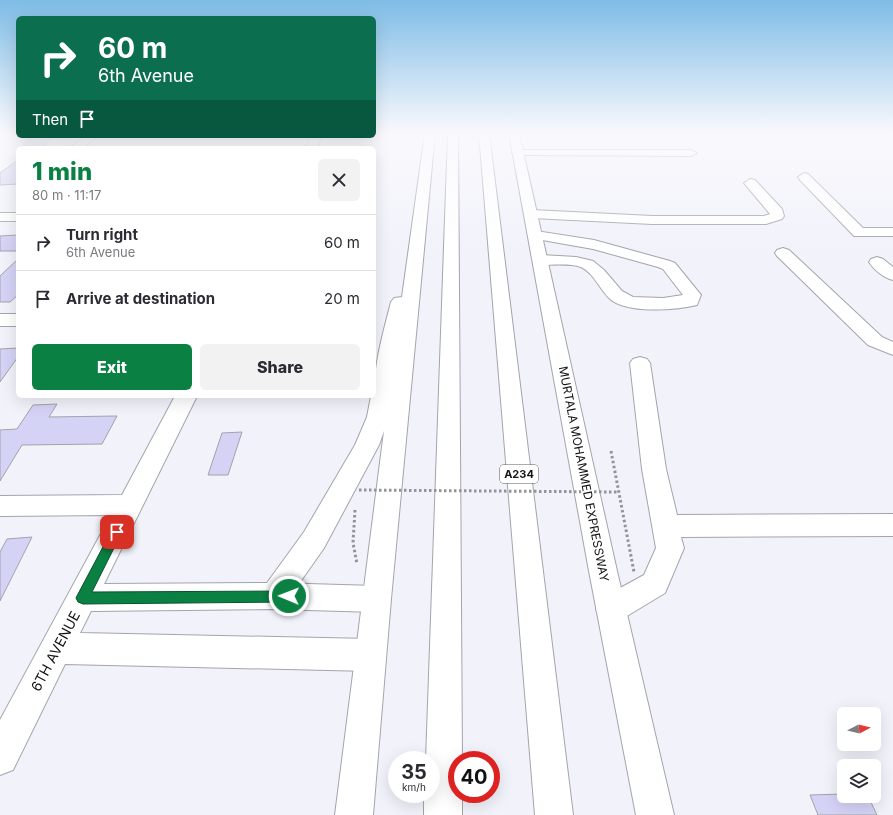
<!DOCTYPE html>
<html lang="en">
<head>
<meta charset="utf-8">
<style>
  :root { --surface:#fff; --page:#f2f2f3; --text:#2b2b33; --muted:#7c7c81; --line:#e1e1e2; --accent:#0b8043 }
  body { margin:0; font-family:Inter,sans-serif; background:var(--page); color:var(--text); height:100vh; display:flex; flex-direction:column; font-size:15px; white-space:nowrap }
  * { box-sizing:border-box; margin:0 }
  p { font-size:13px; color:var(--muted) }
  .icon { flex:none; width:22px; height:22px; fill:none; stroke:currentColor; stroke-width:2; stroke-linecap:round; stroke-linejoin:round }
  .map { position:relative; flex:1; overflow:hidden }
  .drawer { position:absolute; left:16px; top:146px; width:360px; height:252px; display:flex; flex-direction:column; background:var(--surface); border-radius:6px; box-shadow:0 4px 16px #0002 }
  .drawer>* { flex:none }
  .banner { position:absolute; left:16px; top:16px; width:360px; height:122px; border-radius:6px; box-shadow:0 4px 16px #0002; background:#0b6e4f; color:#fff; overflow:hidden }
  .needle { width:26px; rotate:83deg }
  .tools { position:absolute; left:837px; top:707px; display:grid; gap:8px }
  .tools a { display:grid; place-items:center; width:44px; height:44px; border-radius:6px; background:var(--surface); box-shadow:0 4px 16px #0002; font-size:20px }
  .speed { position:absolute; left:388px; top:751px; display:flex; gap:8px; font-size:20px; font-weight:700; text-align:center }
  .speed>* { display:grid; place-content:center; width:52px; height:52px; border-radius:50%; background:var(--surface); box-shadow:0 4px 16px #0002; line-height:1 }
  .speed small { font-size:10px; font-weight:400 }
  .speed .limit { border:6px solid #d22; background:#fff; color:#111 }
  .pin { position:absolute; display:grid; place-items:center; width:34px; height:34px; color:#fff; margin:-17px; border-radius:8px; box-shadow:0 2px 6px #0006 }
  .me { position:absolute; width:44px; margin:-22px; rotate:271deg; stroke-linejoin:round; filter:drop-shadow(0 0 3px #0008) }
  .turn { display:flex; align-items:center; gap:14px; height:84px; padding:0 16px; font-size:18px }
  .turn .icon { width:52px; height:52px; stroke-width:2.5 }
  .turn b { display:block; font-size:28px; line-height:34px }
  .then { display:flex; align-items:center; height:38px; padding:0 16px; background:#0003; gap:8px; font-size:15px }
  .round { display:grid; place-items:center; flex:none; width:42px; height:42px; border-radius:6px; background:var(--page) }
  .head { display:flex; align-items:center; justify-content:space-between; height:68px; padding:0 16px }
  h1 { font-size:24px; font-weight:800; line-height:30px; color:var(--accent) }
  .action { display:flex; gap:8px; margin-top:auto; padding:8px 16px }
  .action a { flex:1; height:46px; border-radius:6px; background:var(--accent); color:#fff; font-size:16px; font-weight:800; line-height:46px; text-align:center }
  .action a+a { background:var(--page); color:var(--text) }
  ul { padding:0; list-style:none }
  li { display:flex; align-items:center; gap:12px; height:56px; padding:0 16px; border-top:1px solid var(--line) }
  li div { flex:1 }
  li b { display:block; font-size:15px }
  li em { font-style:normal }
  .map>svg:first-child { display:block }
  .building { fill:#d4d3f6; stroke:#a2a2ab }
  .lines { fill:none; stroke-linecap:round; stroke-linejoin:round }
  .minor-casing { stroke:#a4a4ad; stroke-width:2 }
  .highway-casing { stroke:#a4a4ad; stroke-width:2 }
  .path { stroke:#939399; stroke-width:3; stroke-dasharray:2.5 2.5; stroke-linecap:butt }
  .minor { fill:#fff; fill-rule:evenodd }
  .highway { fill:#fff; fill-rule:evenodd }
  .path-bridge { stroke:#939399; stroke-width:3; stroke-dasharray:2.5 2.5; stroke-linecap:butt }
  .route { fill:#0b8043; stroke:#07532c }
  .labels { text-anchor:middle; dominant-baseline:central; stroke-width:3; stroke-linejoin:round; paint-order:stroke }
  .shield { fill:#fff; stroke:#5a5a5d; stroke-width:1 }
  .shield-label { font-size:11px; font-weight:bold; fill:#141417 }
  .street-label { font-size:12px; fill:#141417; stroke:#fff }
  .near-street-label { font-size:14px; fill:#141417; stroke:#fff }
</style>
</head>
<body>
<div class="map">
<svg width="893" height="815" viewBox="0 0 893 815">
  <rect width="100%" height="100%" fill="#f2f2fb"/>
  <path class="building" d="M35,136H54L42,148H19Z
    M18,160V184L0,185V173Z
    M18,235V251H0V236Z
    M18,259V295L10,302H0V276Z
    M18,348V357L0,382V349Z
    M57,404L49,417L117,416L102,444L22,445L0,481V430L17,429L33,405Z
    M242,432L228,475H208L222,433Z
    M32,537L0,601V552L7,539Z
    M844,794V796H868L877,815H818L810,795Z"/>
  <g class="lines">
    <defs>
      <path id="minor" d="M86,136H98L83,148H70Z
        M312,136H322L317,148H305Z
        M518,150H691L697,153L691,156L514,155L512,153L514,151Z
        M804,173L808,174L863,228H893V236H854L800,180L798,177Z
        M750,179L755,180L782,209L784,216L782,219L766,224H652L532,218L527,217L525,214L527,211L532,210L652,216H764L770,214L744,183Z
        M0,213H18V221H0Z
        M536,231L594,240L670,261L675,263L701,295L697,305C676,310 627,314 610,299C600,290 594,273 581,267C569,263 553,265 541,265L535,263L533,260L535,257L541,255L576,257L593,261L604,270L622,291L633,297L663,298L683,295L663,269L658,267L593,249L531,238L529,235L531,232Z
        M783,248L789,250L882,337L893,342V355L868,345L777,256L775,253L777,250Z
        M877,257L883,259L893,267V280C884,278 874,270 869,262L871,259Z
        M0,314H18V326H0Z
        M640,357L647,359L650,363L666,469L677,515L893,514V536L681,537L684,548L665,593L622,619L611,623L600,619L596,609L600,599L644,575L656,548L642,469L630,363L633,359Z
        M175,396H197L104,584L274,583L376,586L387,589L391,599L387,609L376,612L274,609L91,611L80,633L370,639L381,644L386,655L381,666L370,671L65,664L13,770L0,775V720L111,515L0,516V496L122,495Z"/>
      <path id="highway" d="M425,133H435L391,599L373,815H335L384,431L379,445L324,548L284,605L274,609L264,605L259,596L264,587L304,532L355,445L367,417L371,396H374C374,364 383,333 391,302L394,298L402,297Z
        M448,133H458L462,760H457V794H462V815H424V794H431V760H426Z
        M479,133H489L573,815H535Z
        M509,133H519L617,571L674,815H636L589,571Z"/>
    </defs>
    <use href="#minor" class="minor-casing"/>
    <use href="#highway" class="highway-casing"/>
    <path class="path" d="M611,451L634,572
      M355,510L353,543L357,564"/>
    <use href="#minor" class="minor"/>
    <use href="#highway" class="highway"/>
    <path class="path-bridge" d="M359,490L618,492"/>
  </g>
  <linearGradient id="sky" x2="0" y2="1"><stop stop-color="#7ebce6"/><stop offset="0.54" stop-color="#f9f9fd"/><stop offset="1" stop-color="#f9f9fd" stop-opacity="0"/></linearGradient>
  <rect width="893" height="247" fill="url(#sky)"/>
  <path class="route" d="M117,527L121,528L122,532L92,592L289,591L293,592L295,596L293,600L289,602L83,604L78,602L76,598L78,594L113,528Z"/>
  <g class="labels">
    <rect class="shield" x="500" y="465" width="38" height="18" rx="3"/>
    <g class="shield-label">
      <text x="519" y="474">A234</text>
    </g>
    <g class="street-label">
      <text transform="translate(584 474) rotate(79)">MURTALA MOHAMMED EXPRESSWAY</text>
    </g>
    <g class="near-street-label">
      <text transform="translate(55 651) rotate(-62)">6TH AVENUE</text>
    </g>
  </g>
</svg>
<div class="tools">
<a><svg class="needle" viewBox="-14 -14 28 28"><path d="M0-13l5 13h-10z" fill="#e53935"/><path d="M0 13l5-13h-10z" fill="#7c7c81"/></svg></a>
<a><svg class="icon" aria-label="layers" viewBox="0 0 24 24"><path d="M12 4l9 5-9 5-9-5zM3 14l9 5 9-5"/></svg></a>
</div>
<div class="speed"><div>35<small>km/h</small></div><div class="limit">40</div></div>
<div class="pin" style="left:117px;top:532px;background:#d93025"><svg class="icon" aria-label="arrive" viewBox="0 0 24 24"><path d="M6 21V4h12l-3 4 3 4H6"/></svg></div>
<svg class="me" style="left:289px;top:596px" viewBox="-20 -20 40 40"><circle r="17" fill="#0b8043" stroke="#fff" stroke-width="3"/><path d="M0-11L8 9 0 5-8 9z" fill="#fff"/></svg>
<div class="banner">
<div class="turn"><svg class="icon" aria-label="right" viewBox="0 0 24 24"><path d="M7 20v-9h11M14 6l5 5-5 5"/></svg><div><b>60 m</b>6th Avenue</div></div>
<div class="then">Then<svg class="icon" aria-label="arrive" viewBox="0 0 24 24"><path d="M6 21V4h12l-3 4 3 4H6"/></svg></div>
</div>
<section class="drawer">
<div class="head"><div><h1>1 min</h1><p>80 m · 11:17</p></div><a class="round"><svg class="icon" aria-label="close" viewBox="0 0 24 24"><path d="M6 6l12 12M18 6L6 18"/></svg></a></div>
<ul>
<li><svg class="icon" aria-label="right" viewBox="0 0 24 24"><path d="M7 20v-9h11M14 6l5 5-5 5"/></svg><div><b>Turn right</b><p>6th Avenue</p></div><em>60 m</em></li>
<li><svg class="icon" aria-label="arrive" viewBox="0 0 24 24"><path d="M6 21V4h12l-3 4 3 4H6"/></svg><div><b>Arrive at destination</b></div><em>20 m</em></li>
</ul>
<div class="action"><a>Exit</a><a>Share</a></div>
</section>
</div>
</body>
</html>
